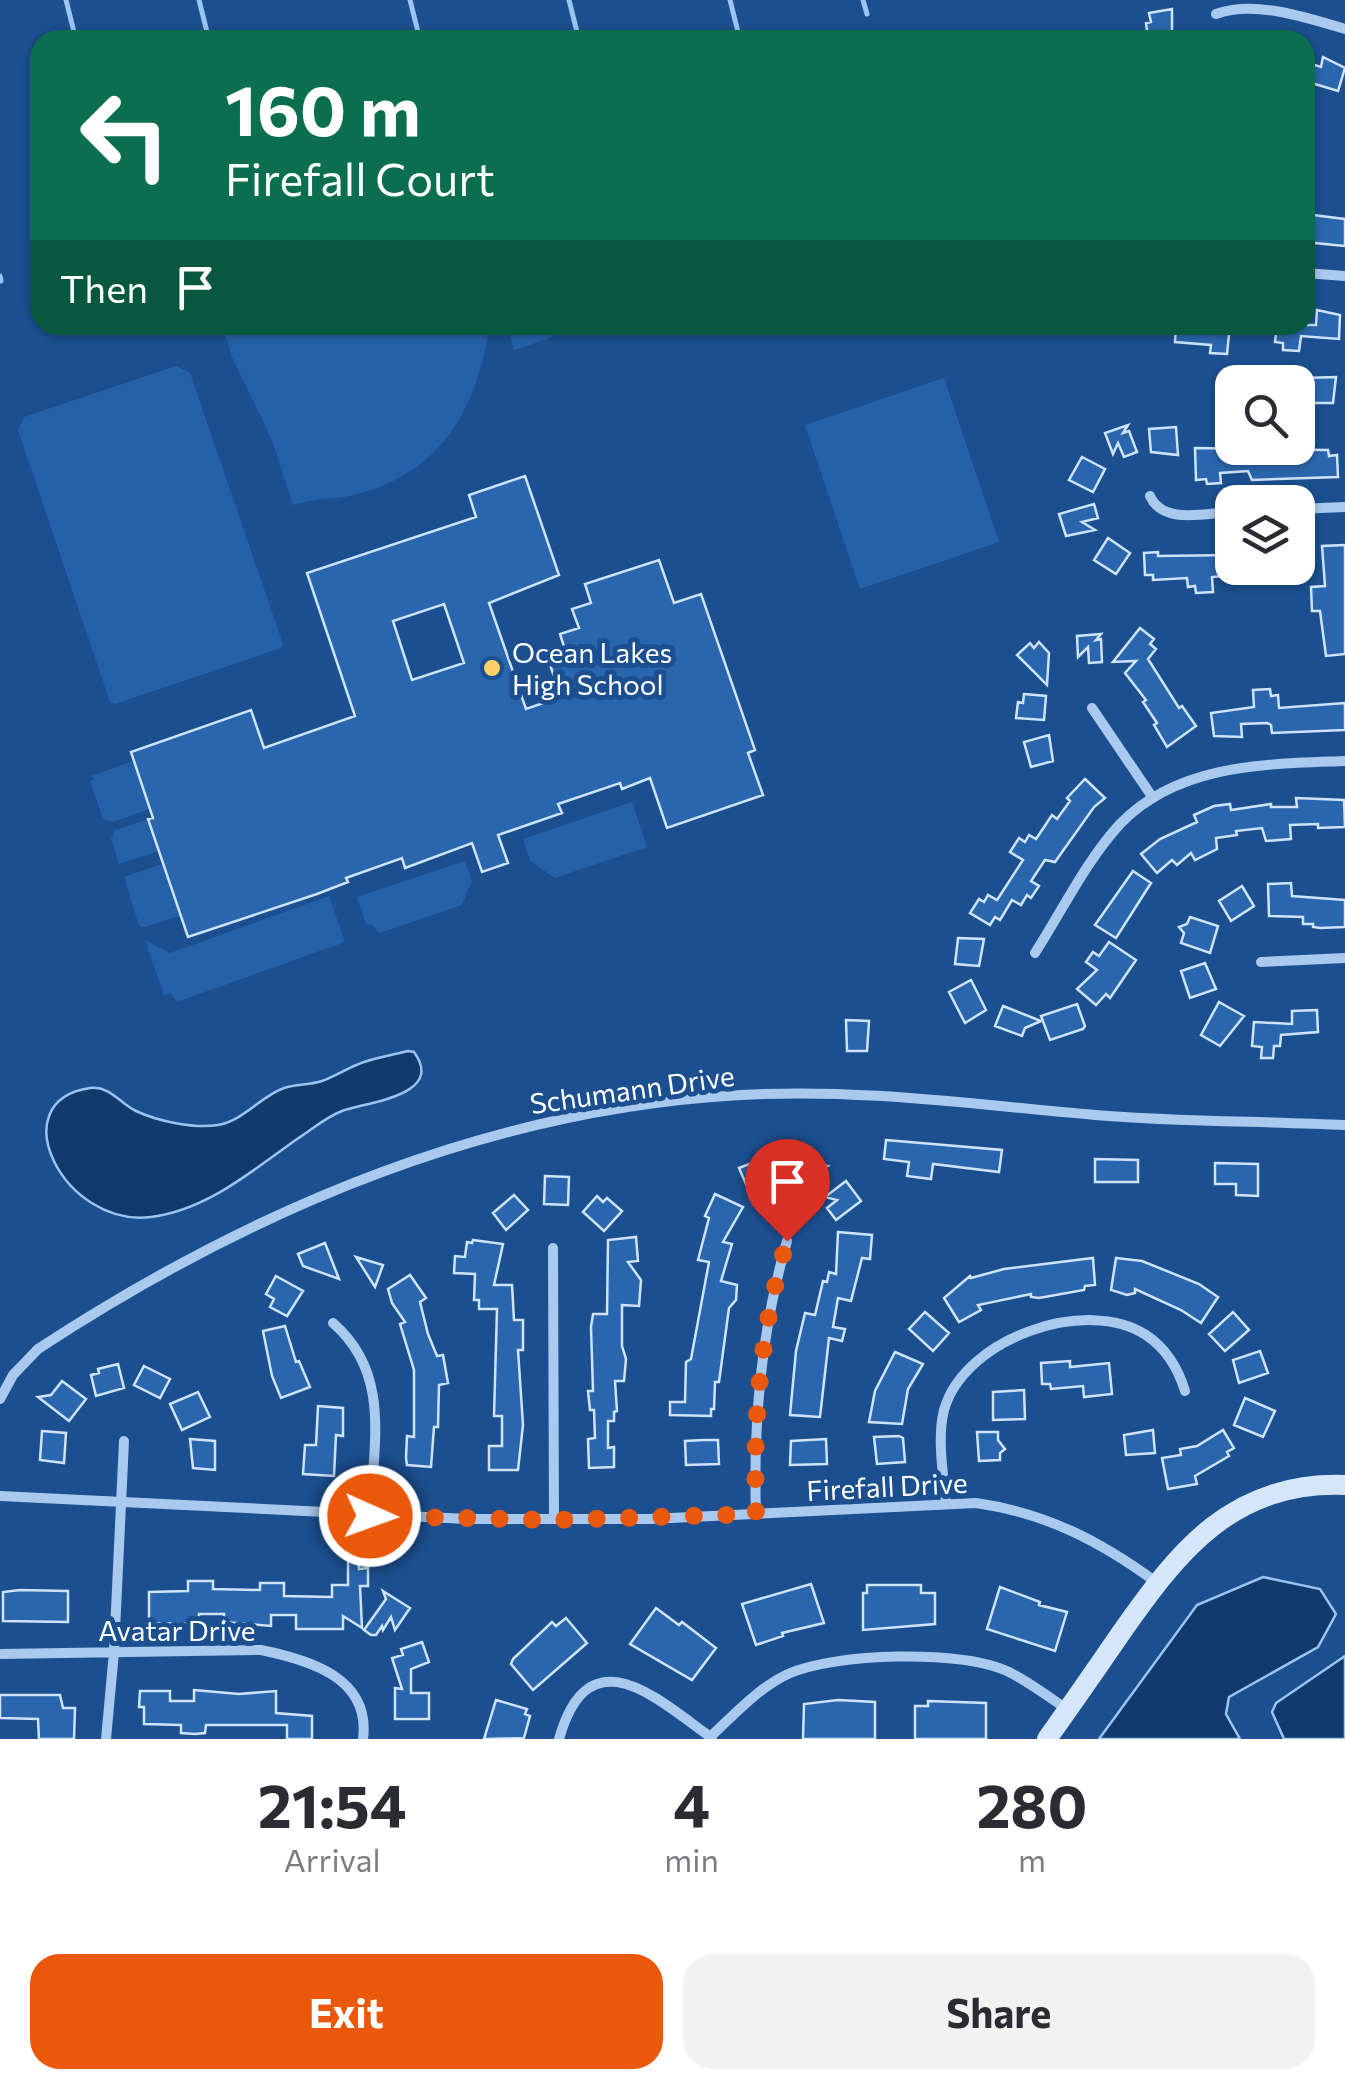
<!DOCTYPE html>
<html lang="en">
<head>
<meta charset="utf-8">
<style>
  :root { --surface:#fff; --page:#f2f2f3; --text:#2b2b33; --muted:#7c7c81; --accent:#ea580c }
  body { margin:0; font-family:Commissioner,sans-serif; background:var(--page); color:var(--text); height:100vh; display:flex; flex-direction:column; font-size:38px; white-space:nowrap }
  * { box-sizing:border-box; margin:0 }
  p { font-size:32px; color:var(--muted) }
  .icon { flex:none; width:55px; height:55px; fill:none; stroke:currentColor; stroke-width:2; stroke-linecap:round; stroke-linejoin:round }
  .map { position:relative; height:1739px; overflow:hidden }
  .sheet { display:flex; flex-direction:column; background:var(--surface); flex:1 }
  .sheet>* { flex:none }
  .top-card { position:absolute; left:30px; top:30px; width:1285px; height:305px; border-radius:30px; box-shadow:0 2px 8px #0004; background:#0b6e4f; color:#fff; overflow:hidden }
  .controls { position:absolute; left:1215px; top:365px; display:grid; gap:20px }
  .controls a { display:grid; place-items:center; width:100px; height:100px; border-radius:20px; background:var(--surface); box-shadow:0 2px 8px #0004; font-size:50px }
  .pin { position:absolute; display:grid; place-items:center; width:85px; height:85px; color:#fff; margin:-102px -42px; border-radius:50% 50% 50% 0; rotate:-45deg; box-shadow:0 0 10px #0007 }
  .pin .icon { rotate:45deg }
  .me { position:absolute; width:110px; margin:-55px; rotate:92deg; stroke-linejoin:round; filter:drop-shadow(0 0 8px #0008) }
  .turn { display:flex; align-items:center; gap:35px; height:210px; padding:0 30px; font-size:45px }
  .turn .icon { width:130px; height:130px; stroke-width:2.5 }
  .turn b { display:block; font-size:70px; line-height:85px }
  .then { display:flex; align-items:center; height:95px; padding:0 30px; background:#0003; gap:20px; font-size:38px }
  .eta { display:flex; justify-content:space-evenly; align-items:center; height:170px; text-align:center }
  .eta b { font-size:60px; font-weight:700; line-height:70px }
  .button { display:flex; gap:20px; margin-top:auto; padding:20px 30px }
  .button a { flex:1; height:115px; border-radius:30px; background:var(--accent); color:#fff; font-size:40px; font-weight:700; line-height:115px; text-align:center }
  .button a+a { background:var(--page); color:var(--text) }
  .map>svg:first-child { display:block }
  .green { fill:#2461a8 }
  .water { fill:#123a6d; stroke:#9cc4f0; stroke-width:2.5 }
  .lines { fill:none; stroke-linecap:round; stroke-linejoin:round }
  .stream { stroke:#9cc4f0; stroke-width:5 }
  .building { fill:#2a66ad; stroke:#cfe3fa; stroke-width:2.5; fill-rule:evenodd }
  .street { stroke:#a9c9ee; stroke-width:10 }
  .secondary { stroke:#d6e6fa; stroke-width:20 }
  .route { stroke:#ea580c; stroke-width:18; stroke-dasharray:0 32.4 }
  .poi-dot { fill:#ffd166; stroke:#1b4f8f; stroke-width:4 }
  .labels { text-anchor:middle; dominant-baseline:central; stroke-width:10; stroke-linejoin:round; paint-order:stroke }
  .poi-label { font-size:28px; fill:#fff; stroke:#1b4f8f; text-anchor:start }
  .street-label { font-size:28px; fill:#fff; stroke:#1b4f8f }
</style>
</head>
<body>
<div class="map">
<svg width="1345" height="1739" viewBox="0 0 1345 1739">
  <rect width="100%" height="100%" fill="#1b4f8f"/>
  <path class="green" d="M222,325H490C476,409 443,473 354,495C334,500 314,498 293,505L272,440L232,357Z
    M508,325H573L545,340L514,350Z
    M176,366L190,373L283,644L281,648L115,704L110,702L18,430L24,417Z
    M944,378L999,542L860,589L805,425Z
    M141,758L158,806L113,822L103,819L90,781L94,780L92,776Z
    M632,802L647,847L555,878L530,861L523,839Z
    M158,816L168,848L119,864L111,839L115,830Z
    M465,861L472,881L462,905L379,933L373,926L366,924L357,897Z
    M168,862L189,913L145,927L139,926L124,877Z
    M329,896L345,942L177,1002L170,993L164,995L145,940L170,953Z"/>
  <path class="water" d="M408,1051L414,1052C446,1096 366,1102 342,1111C326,1117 311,1130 297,1139C252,1171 207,1210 151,1217C64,1228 0,1101 90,1088C111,1086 119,1103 136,1111C157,1121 194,1129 218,1125C243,1121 261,1096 284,1088C296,1084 310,1085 322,1081C336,1076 349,1067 364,1062C378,1057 393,1055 408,1051Z
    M1263,1577L1320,1589L1336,1614L1318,1647L1229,1697L1226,1714L1240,1739H1099L1197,1605Z
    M1345,1656V1739H1284L1272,1712L1276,1703Z"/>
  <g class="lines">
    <path class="stream" d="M66,0L76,40
      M199,0L209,40
      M410,0L420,40
      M569,0L579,40
      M730,0L740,40
      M863,0L867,14
      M0,276L1,281"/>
  </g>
  <path class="building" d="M1172,9V34L1148,38L1146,23L1151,22L1149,13Z
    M1323,57L1345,68L1338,91L1305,81V62L1321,67Z
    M1305,214L1345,219V246L1305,242Z
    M1317,310L1340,315L1339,339L1301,336L1299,351L1283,350V343L1275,342L1277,325H1316Z
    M1176,325H1230L1227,354L1210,353L1211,345L1175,342Z
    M1336,377L1333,403H1299L1302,378Z
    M1128,425L1123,433L1129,431L1137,452L1124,457L1118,443L1113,454L1105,433Z
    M1176,427L1178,455L1151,452L1149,429Z
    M1195,448L1328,450L1329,456L1337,455L1338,477L1252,480L1248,471L1220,473L1221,483L1207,484L1206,479L1196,480Z
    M1082,457L1105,469L1093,492L1069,480Z
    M525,476L559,575L489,603L526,709L561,697L548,659L566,653L560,634L579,628L572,609L591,603L585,584L659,560L674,603L701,594L755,750L748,753L763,795L667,828L650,778L622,789L620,783L558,804L562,813L498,835L508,863L482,872L472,843L405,868L402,858L346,878L348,882L317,894L188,937L148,819L153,818L131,752L251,710L264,748L355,716L307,573L476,517L469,495ZM444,604L464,663L412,680L393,621Z
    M1094,504L1098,518L1082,522L1095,530L1066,536L1059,514Z
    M1108,538L1130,553L1116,574L1094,560Z
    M1345,545V654L1326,656L1320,611H1312L1311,587L1325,586L1322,546Z
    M1158,552V556L1232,555V575L1212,577L1213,592L1196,593L1195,586L1188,587L1187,578L1153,580V575H1145L1144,553Z
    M1140,628L1154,639L1150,644L1156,649L1148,659L1179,708L1182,706L1196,726L1167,747L1154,725L1157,723L1143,702L1146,700L1125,673L1136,661L1113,662Z
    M1101,634L1096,640L1101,639L1102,662L1089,663L1088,647L1078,657L1077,636Z
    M1039,642L1049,653L1047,685L1017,655L1030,643L1034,648Z
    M1270,689L1271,696L1278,695L1279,708L1345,703V730L1272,733L1271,725L1267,723L1241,724L1242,737L1214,736L1211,713L1254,707L1253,690Z
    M1024,694L1046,696L1044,720L1016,718L1018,702L1023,703Z
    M1049,735L1053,761L1031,767L1024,742Z
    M1085,779L1105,798L1094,807L1055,862L1045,860L1031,881L1039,886L1031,898L1027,895L1021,905L1012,900L1000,920L995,917L990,925L970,913L979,899L984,902L988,895L997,900L1023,860L1010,852L1019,838L1025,842L1029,835L1036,839L1052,815L1057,819L1070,801L1067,798Z
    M1296,798L1344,800L1345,827L1318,828V824L1290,825L1291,839L1266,841L1262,828L1236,831L1237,835L1216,838L1217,849L1195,860L1191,853L1177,865L1172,860L1157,873L1141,854L1160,839L1197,822L1194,815L1214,806L1230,804L1231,810L1271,804V807H1297Z
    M1133,871L1151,883L1116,938L1095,925Z
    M1291,883L1292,896L1345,900V927L1320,928L1313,927V924H1303V917L1269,916L1268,884Z
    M1242,886L1254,906L1231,921L1219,901Z
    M1190,917L1218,926L1210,953L1181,943L1184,933L1179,927L1187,924Z
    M958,938L984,939L979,966L955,964Z
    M1109,942L1136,960L1110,998L1106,994L1096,1005L1077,989L1097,970L1086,962L1093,952L1099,956Z
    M1205,963L1216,989L1190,998L1181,971Z
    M971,980L986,1010L965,1023L949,992Z
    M1219,1002L1244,1016L1220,1046L1201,1035Z
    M1077,1004L1085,1026L1083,1029L1050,1040L1041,1016Z
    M1003,1006L1041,1021L1025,1028L1022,1036L995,1026Z
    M1317,1010L1318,1032L1281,1035L1280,1046H1274L1273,1058H1261L1262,1047L1252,1046L1254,1022L1292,1024V1011Z
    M846,1020L869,1021L867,1051H847Z
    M886,1140L1002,1150L999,1172L933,1164L931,1179L907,1176L909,1162L884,1159Z
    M796,1157L814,1163L827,1166L789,1182Z
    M762,1159L775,1189L752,1198L739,1168Z
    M1095,1159L1138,1160V1182H1095Z
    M1215,1163L1258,1164V1196L1236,1195V1184H1215Z
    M545,1176L569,1177L568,1205L544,1204Z
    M846,1181L861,1201L836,1220L827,1208L837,1200L825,1197Z
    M715,1194L743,1207L723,1242L732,1244L721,1281L737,1285L736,1300L729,1308L719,1382H715L714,1409H711V1416L670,1415V1402H685L686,1362L691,1359L709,1262L698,1260L709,1218L705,1216Z
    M514,1195L528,1210L506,1230L493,1213Z
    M597,1196L603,1202L607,1198L622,1211L604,1231L583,1212Z
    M838,1232L872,1235L870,1259L862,1258L851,1301L838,1298L833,1327L845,1329L842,1341L829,1338L820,1417L790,1415L796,1351L805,1313L815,1315L823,1281L827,1282L829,1272L836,1274Z
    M636,1237L638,1261L628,1262L641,1280L639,1306L622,1305V1346L626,1359L624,1381H615L617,1411L614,1412V1421H608V1448L614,1447V1467L589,1468L588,1439L595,1438L594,1410H590L588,1391H593L591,1327L593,1314H607L608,1240Z
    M473,1240L503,1244L494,1285H512L514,1320H523V1350H518L523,1425L518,1470H489V1446H502V1416H494L497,1309H479V1300H474L475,1274L454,1273L455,1256L465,1257L467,1242L472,1243Z
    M325,1243L339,1279L303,1266L298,1254Z
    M356,1257L383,1265L375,1287Z
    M1093,1258L1095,1285L1085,1286L1084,1290L1039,1298L1031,1297V1294L978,1305L981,1310L959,1322L944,1298L970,1276L971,1278L1004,1269Z
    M1116,1258L1142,1261L1199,1284L1218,1297L1201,1323L1181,1310L1135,1289V1293L1127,1295L1111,1290Z
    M410,1275L426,1298L420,1302L428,1334L437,1356L443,1355L448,1383L439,1385L438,1427H434L431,1467L407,1465L406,1458L407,1436L414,1437V1370L400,1324L405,1322L392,1303L388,1289Z
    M276,1276L303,1291L287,1316L270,1307L274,1299L266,1294Z
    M925,1312L949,1333L933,1351L909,1329Z
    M1233,1312L1249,1330L1225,1351L1209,1334Z
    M285,1326L296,1362L299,1361L310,1387L281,1398L272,1376L263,1331Z
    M1260,1351L1268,1373L1239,1383L1233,1360Z
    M895,1352L923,1364L908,1389L902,1424L869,1422L875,1391Z
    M1070,1361V1367L1109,1363L1112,1394L1084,1397L1083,1386L1051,1389L1050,1384H1042L1041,1363Z
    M118,1364L124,1388L96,1396L91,1375L99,1373L98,1369Z
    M144,1366L170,1379L160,1398L134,1385Z
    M62,1381L86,1399L69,1421L38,1397L51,1395Z
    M1024,1390L1025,1419L993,1420V1392Z
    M198,1392L210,1417L182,1430L170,1404Z
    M1245,1398L1275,1411L1263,1437L1234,1425Z
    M318,1406L343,1408V1436L336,1435L334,1476L303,1474L305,1445H316Z
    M1153,1430L1155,1453L1126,1455L1124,1435Z
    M1223,1430L1234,1448L1227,1452L1229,1456L1195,1476L1197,1484L1168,1489L1162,1458L1181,1455L1180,1449L1197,1446Z
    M42,1431L66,1433L64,1463L40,1460Z
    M977,1432H998V1440L1005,1449L1000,1453V1460L979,1461Z
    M899,1436L903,1438L905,1462L877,1464L874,1437Z
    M190,1439L215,1441V1470L193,1468Z
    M826,1439L827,1464L790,1465L791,1441Z
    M704,1440H718L719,1464L686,1465L685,1441Z
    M348,1554H358L359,1569L368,1568V1586H360L362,1628L343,1616V1629H296V1615H271V1626L224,1622V1614H199V1624L149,1623V1592L188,1591V1581H213V1589L260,1590V1583H284V1596L332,1597V1585H348Z
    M811,1584L824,1623L782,1633L783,1636L756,1645L742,1604Z
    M867,1585H921V1593H935V1624L863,1630V1593H867Z
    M1000,1587L1040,1602L1039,1605L1067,1612L1055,1651L987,1629Z
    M20,1590L68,1591V1622L3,1621V1592Z
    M383,1591L410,1608L395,1630L391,1617L383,1630L382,1626L376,1635H371L364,1630L386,1599Z
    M656,1608L679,1625L682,1622L716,1648L692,1680L630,1644Z
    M566,1618L587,1643L533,1690L511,1664L513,1659L552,1622L556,1626Z
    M422,1642L429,1662L411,1669V1693H429V1719H395V1688L402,1689L392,1658L403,1655L401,1649Z
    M194,1690L239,1694L276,1691V1713L312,1716V1739H287V1725H206L205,1733L195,1734L181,1733V1725L144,1724V1707H139L140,1691H170V1701H194Z
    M0,1695H60L63,1708H75L74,1739H39L38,1719L0,1718Z
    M496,1700L527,1709L525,1714L530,1716L524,1738L484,1739Z
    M838,1700L875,1702V1739H803L804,1704Z
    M928,1701L986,1703V1739H915V1706H928Z"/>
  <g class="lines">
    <path class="street" d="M1216,14C1253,0 1306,17 1345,29
      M1305,273L1345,276
      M1150,496C1163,525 1205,513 1232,512
      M1298,509L1345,507
      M1092,708L1153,798
      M1035,953C1062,911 1086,861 1120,824C1179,763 1267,764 1345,761
      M1261,962L1345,958
      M553,1248L554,1519
      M333,1323C392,1374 373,1446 370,1516
      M0,1399L13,1375L38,1349C250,1210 486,1109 741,1095C860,1088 977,1105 1095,1115C1178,1122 1262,1121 1345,1125
      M0,1496L467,1519H650L976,1503C1046,1513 1100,1541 1156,1582
      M946,1502C943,1473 937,1438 944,1410C964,1338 1087,1296 1146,1335C1167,1349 1178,1368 1185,1391
      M756,1514C753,1421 761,1331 787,1241
      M0,1654L261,1650C310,1660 371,1678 363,1739
      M710,1737C734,1715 758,1688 788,1674C834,1653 962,1649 1009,1672C1029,1682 1049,1697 1068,1710
      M106,1739L114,1652L124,1441
      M559,1739C589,1633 657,1699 712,1738"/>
    <path class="secondary" d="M1047,1739C1072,1704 1097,1668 1121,1633C1179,1550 1233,1481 1345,1485"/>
  </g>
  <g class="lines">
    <path class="route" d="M370,1516L554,1520L756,1514C753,1421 760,1331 787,1241"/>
  </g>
  <circle class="poi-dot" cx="492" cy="668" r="10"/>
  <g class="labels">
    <g class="poi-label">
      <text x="512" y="652">Ocean Lakes<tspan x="512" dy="32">High School</tspan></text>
    </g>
    <g class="street-label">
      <text transform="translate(632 1089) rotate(-8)">Schumann Drive</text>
      <text transform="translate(887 1486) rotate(-3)">Firefall Drive</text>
      <text x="177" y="1630">Avatar Drive</text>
    </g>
  </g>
</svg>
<div class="controls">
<a><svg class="icon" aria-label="search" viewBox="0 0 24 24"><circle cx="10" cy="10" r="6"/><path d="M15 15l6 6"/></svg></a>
<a><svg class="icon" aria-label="layers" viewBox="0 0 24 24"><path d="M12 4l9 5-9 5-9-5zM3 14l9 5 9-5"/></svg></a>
</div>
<div class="pin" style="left:787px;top:1241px;background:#d93025"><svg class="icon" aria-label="arrive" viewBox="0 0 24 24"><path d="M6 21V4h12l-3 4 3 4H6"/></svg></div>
<svg class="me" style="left:370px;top:1516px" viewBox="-20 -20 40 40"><circle r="17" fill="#ea580c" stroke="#fff" stroke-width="3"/><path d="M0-11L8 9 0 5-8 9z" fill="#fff"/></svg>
<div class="top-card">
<div class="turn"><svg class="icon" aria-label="left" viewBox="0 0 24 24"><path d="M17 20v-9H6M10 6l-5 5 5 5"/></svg><div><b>160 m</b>Firefall Court</div></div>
<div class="then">Then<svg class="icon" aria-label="arrive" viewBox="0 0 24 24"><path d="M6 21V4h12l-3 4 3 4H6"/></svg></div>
</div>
</div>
<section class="sheet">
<div class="eta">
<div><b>21:54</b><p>Arrival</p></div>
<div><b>4</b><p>min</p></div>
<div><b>280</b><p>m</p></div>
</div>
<div class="button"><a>Exit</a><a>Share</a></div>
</section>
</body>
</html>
